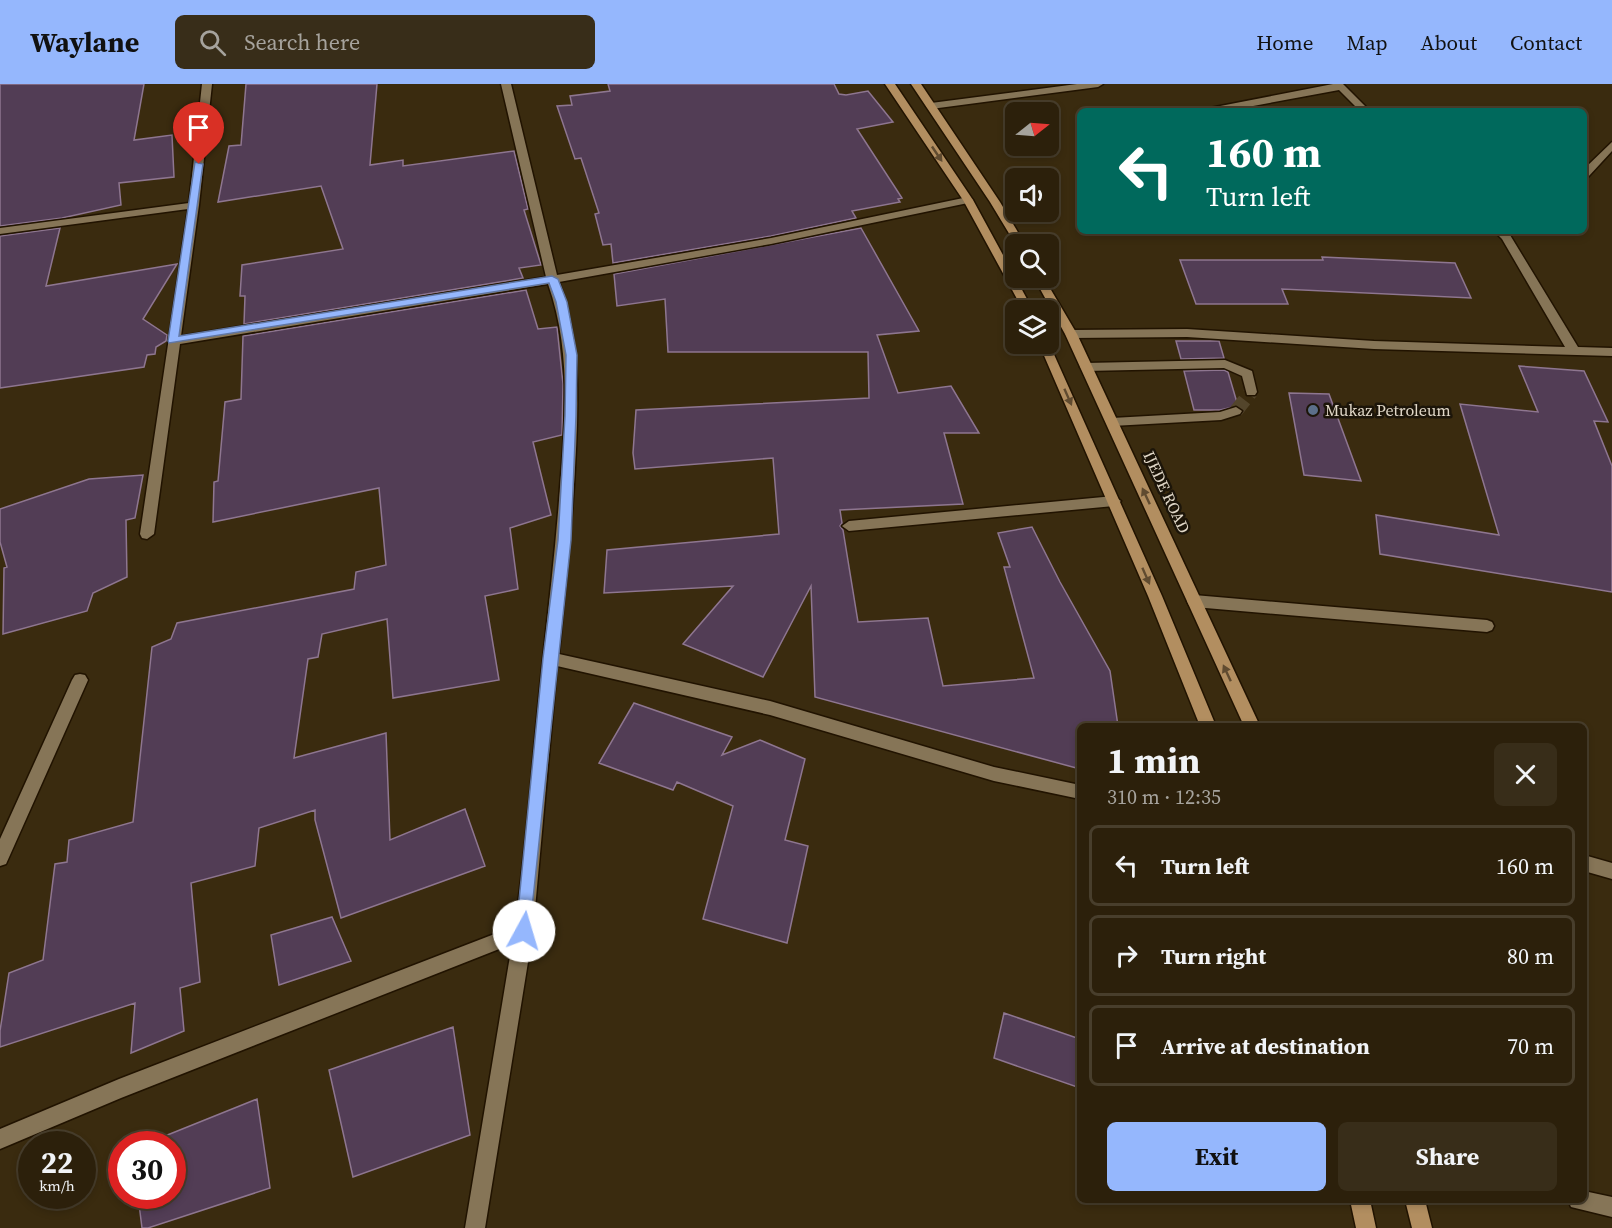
<!DOCTYPE html>
<html lang="en">
<head>
<meta charset="utf-8">
<style>
  :root { --surface:#2c200b; --page:#382d19; --text:#f1f3f6; --muted:#a6a39d; --line:#483e2c; --accent:#95b7fd }
  body { margin:0; font-family:"Source Serif 4",serif; background:var(--page); color:var(--text); height:100vh; display:flex; flex-direction:column; font-size:22px; white-space:nowrap }
  * { box-sizing:border-box; margin:0 }
  p { font-size:20px; color:var(--muted) }
  .icon { flex:none; width:33px; height:33px; fill:none; stroke:currentColor; stroke-width:2; stroke-linecap:round; stroke-linejoin:round }
  .map { position:relative; flex:1; overflow:hidden }
  .side { position:absolute; left:1077px; top:639px; width:510px; height:480px; display:flex; flex-direction:column; background:var(--surface); border-radius:9px; box-shadow:0 3px 9px #0003,0 0 0 2px var(--line) }
  .side>* { flex:none }
  .hud { position:absolute; left:1077px; top:24px; width:510px; height:126px; border-radius:9px; box-shadow:0 3px 9px #0003,0 0 0 2px var(--line); background:#00695c; color:#fff; overflow:hidden }
  .needle { width:39px; rotate:73deg }
  .controls { position:absolute; left:1005px; top:18px; display:grid; gap:12px }
  .controls a { display:grid; place-items:center; width:54px; height:54px; border-radius:9px; background:var(--surface); box-shadow:0 3px 9px #0003,0 0 0 2px var(--line); font-size:30px }
  .speed { position:absolute; left:18px; top:1047px; display:flex; gap:12px; font-size:30px; font-weight:700; text-align:center }
  .speed>* { display:grid; place-content:center; width:78px; height:78px; border-radius:50%; background:var(--surface); box-shadow:0 3px 9px #0003,0 0 0 2px var(--line); line-height:1 }
  .speed small { font-size:15px; font-weight:400 }
  .speed .limit { border:9px solid #d22; background:#fff; color:#111 }
  .pin { position:absolute; display:grid; place-items:center; width:51px; height:51px; color:#fff; margin:-62px -26px; border-radius:50% 50% 50% 0; rotate:-45deg; box-shadow:0 0 6px #0007 }
  .pin .icon { rotate:45deg }
  .me { position:absolute; width:66px; margin:-33px; rotate:6deg; stroke-linejoin:round; filter:drop-shadow(0 0 4px #0008) }
  .turn { display:flex; align-items:center; gap:21px; height:126px; padding:0 30px; font-size:27px }
  .turn .icon { width:78px; height:78px; stroke-width:2.5 }
  .turn b { display:block; font-size:42px; line-height:51px }
  .round { display:grid; place-items:center; flex:none; width:63px; height:63px; border-radius:9px; background:var(--page) }
  .summary { display:flex; align-items:center; justify-content:space-between; height:102px; padding:0 30px }
  h1 { font-size:36px; font-weight:700; line-height:45px }
  .primary-button { display:flex; gap:12px; margin-top:auto; padding:12px 30px }
  .primary-button a { flex:1; height:69px; border-radius:9px; background:var(--accent); color:#111; font-size:24px; font-weight:700; line-height:69px; text-align:center }
  .primary-button a+a { background:var(--page); color:var(--text) }
  ul { padding:0; list-style:none }
  li { display:flex; align-items:center; gap:18px; height:81px; margin:0 12px 9px; padding:0 18px; border:3px solid var(--line); border-radius:9px }
  li div { flex:1 }
  li b { display:block; font-size:22px }
  li em { font-style:normal }
  header { display:flex; align-items:center; gap:36px; box-sizing:border-box; height:84px; padding:0 30px; background:var(--accent); color:#111 }
  header strong { font-size:28px }
  nav { display:flex; gap:33px; margin-inline-start:auto; font-size:21px }
  .search { width:420px; height:54px; background:var(--page); display:flex; align-items:center; gap:15px; box-sizing:border-box; padding:0 21px; border-radius:9px; color:var(--muted); font-size:22px }
  .map>svg:first-child { display:block }
  .building { fill:#523d55; stroke:#8e7690; stroke-width:1.5 }
  .lines { fill:none; stroke-linecap:round; stroke-linejoin:round }
  .minor-tunnel { stroke:#53452b; stroke-width:14; stroke-dasharray:14 7; stroke-linecap:butt }
  .minor-casing { stroke:#211300; stroke-width:3 }
  .major-casing { stroke:#211300; stroke-width:3 }
  .minor { fill:#867557; fill-rule:evenodd }
  .major { fill:#b28e60; fill-rule:evenodd }
  .oneway { fill:#604b30 }
  .route { fill:#95b7fd; stroke:#6177a4; stroke-width:1.5 }
  .service-dot { fill:#5c6f8a; stroke:#1c1509; stroke-width:2 }
  .labels { text-anchor:middle; dominant-baseline:central; stroke-width:5; stroke-linejoin:round; paint-order:stroke }
  .poi-label { font-size:16px; fill:#e1d8c8; stroke:#1c1509; text-anchor:start }
  .street-label { font-size:16px; fill:#e1d8c8; stroke:#1c1509 }
</style>
</head>
<body>
<header>
<strong>Waylane</strong>
<div class="search"><svg class="icon" aria-label="search" viewBox="0 0 24 24"><circle cx="10" cy="10" r="6"/><path d="M15 15l6 6"/></svg>Search here</div>
<nav><a>Home</a><a>Map</a><a>About</a><a>Contact</a></nav>
</header>
<div class="map">
<svg width="1612" height="1144" viewBox="0 0 1612 1144">
  <rect width="100%" height="100%" fill="#3a2b0f"/>
  <path class="building" d="M0,0H144L134,56L172,51L174,93L119,99L121,121L62,134L0,142Z
    M246,0H377L370,81L403,76V82L514,67L528,125L524,126L541,181L519,184L523,194L244,240L245,212H240L242,181L343,165L321,102L218,118L229,62L241,61Z
    M608,0H834L839,10L846,11L868,7L893,38L857,45L902,114L898,115L900,118L852,127L856,134L771,152L613,179L611,160L603,161L595,130L599,129L581,74L575,75L557,22L572,21L570,12L610,7Z
    M60,144L46,202L177,180L143,235L167,251L166,257L156,263L155,270L147,271L144,283L0,304V152Z
    M861,144L919,247L877,251L898,309L951,302L979,349H944L963,420L840,426L842,439L840,442L843,446L858,538L928,534L943,602L1034,594L1004,483H1010L998,449L1032,443L1060,498L1110,587L1118,642H1080V685L815,613L811,502L763,593L683,560L733,502L604,509L607,466L779,450L773,374L635,385L633,369L636,326L869,314L868,268H668L665,215L617,222L614,190Z
    M1322,173L1455,179L1471,214L1282,205L1288,220H1196L1180,176H1323Z
    M526,206L538,245L557,243L563,300L562,351L533,358L551,431L510,444L518,505L485,512L499,596L393,614L387,535L322,550L318,573L308,575L294,674L386,649L390,756L465,725L485,782L341,834L315,736V726L259,744L255,782L191,799L200,898L180,904L184,947L131,969L135,919L0,963V947L9,889L43,876L55,780L67,778L69,756L133,738L152,563L171,555L177,539L354,505L356,488L386,481L379,404L213,438L214,398L218,397L225,318L241,315L243,252Z
    M1176,257H1219L1224,274L1181,275Z
    M1519,282L1584,287L1608,338L1594,337L1612,382V508L1380,470L1376,431L1499,451L1460,320L1538,328Z
    M1224,286L1228,288L1238,322L1220,326H1194L1184,287Z
    M1289,309L1329,310L1361,397L1304,391Z
    M143,391L135,434L126,436L127,493L93,509L87,527L3,550L4,484L7,483L0,458V425L89,395Z
    M634,619L732,653L722,671L760,656L805,675L785,756L808,762L787,859L703,835L733,722L677,698L673,706L599,679Z
    M332,833L351,877L279,901L271,851Z
    M1004,929L1080,955V1004L994,974Z
    M453,943L470,1051L353,1093L329,986Z
    M257,1015L270,1104L148,1144H142L138,1112H172V1060H145Z"/>
  <g class="lines">
    <path class="minor-tunnel" d="M1236,327L1251,308"/>
    <defs>
      <path id="minor" d="M202,0H212L199,121L181,252L546,193L501,0H511L557,191L771,154L968,113L973,116L968,119L771,160L559,198C583,264 578,333 574,401C570,458 564,514 559,570L770,617L994,683L1080,701V715L994,697L770,631L557,582L533,847L485,1144H465L512,860L121,1014L0,1065V1045L119,995L515,842C528,753 533,663 543,575C549,518 556,460 560,403C566,335 571,265 548,200L180,260L154,450L147,455L142,454L140,450L188,125L0,150V144L189,119Z
        M1077,0H1103L1098,3L931,25L926,22L931,19Z
        M1333,0H1343L1370,27H1360L1339,6L1226,27H1205L1210,24Z
        M1612,58V67L1588,93L1584,94V85Z
        M1494,147H1505L1510,151L1578,263L1612,264V272L1374,265L1187,253L1071,254L1065,250L1071,246L1187,245L1374,257L1565,263L1502,155Z
        M1225,276L1252,287L1257,308L1255,311H1247L1242,292L1224,284L1086,287L1080,283L1086,279Z
        M1236,323L1242,327L1240,330L1221,336L1112,342L1106,338L1112,334L1220,328Z
        M1114,412L1121,417L1114,422L849,447L842,442L849,437Z
        M1194,511L1487,536L1492,538L1494,542L1492,546L1487,548L1194,523L1189,521L1187,517L1189,513Z
        M80,590L85,591L88,596L6,780L0,782V755L72,596L75,591Z
        M1584,771L1612,779V795L1584,787Z
        M1584,1107L1612,1113V1133L1571,1123L1568,1116H1584Z"/>
      <path id="major" d="M885,0H895L973,116L1033,226H1023L963,116Z
        M911,0H921L1000,118L1025,160L1016,161L990,118Z
        M1034,194H1044L1077,250L1260,642H1244L1065,250Z
        M1048,257L1162,512L1216,642H1200L1148,512L1039,260H1048Z
        M1350,1116H1370L1376,1144H1356Z
        M1405,1116H1425L1432,1144H1412Z"/>
    </defs>
    <use href="#minor" class="minor-casing"/>
    <use href="#major" class="major-casing"/>
    <use href="#minor" class="minor"/>
    <use href="#major" class="major"/>
  </g>
  <defs><path id="oneway-solid" d="M-6-.8H1V-3.2L6.5 0L1 3.2V.8H-6Z" transform="scale(1.5)"/></defs>
  <g class="oneway">
    <use href="#oneway-solid" transform="translate(937 70) rotate(56)"/>
    <use href="#oneway-solid" transform="translate(1068 313) rotate(66)"/>
    <use href="#oneway-solid" transform="translate(1146 412) rotate(-115)"/>
    <use href="#oneway-solid" transform="translate(1146 492) rotate(66)"/>
    <use href="#oneway-solid" transform="translate(1227 589) rotate(-115)"/>
  </g>
  <path class="route" d="M195,78L203,80L179,252L552,192L558,195L567,218L577,271L576,332L571,456L529,853L524,855L518,853L516,847L543,574L558,456L565,332L566,271L556,218L549,199L169,259L168,257Z"/>
  <circle class="service-dot" cx="1313" cy="326" r="6"/>
  <g class="labels">
    <g class="poi-label">
      <text x="1325" y="326">Mukaz Petroleum</text>
    </g>
    <g class="street-label">
      <text transform="translate(1167 408) rotate(65)">IJEDE ROAD</text>
    </g>
  </g>
</svg>
<div class="controls">
<a><svg class="needle" viewBox="-14 -14 28 28"><path d="M0-13l5 13h-10z" fill="#e53935"/><path d="M0 13l5-13h-10z" fill="#a6a39d"/></svg></a>
<a><svg class="icon" aria-label="sound" viewBox="0 0 24 24"><path d="M4 9h4l5-4v14l-5-4H4zM17 9q2 3 0 6"/></svg></a>
<a><svg class="icon" aria-label="search" viewBox="0 0 24 24"><circle cx="10" cy="10" r="6"/><path d="M15 15l6 6"/></svg></a>
<a><svg class="icon" aria-label="layers" viewBox="0 0 24 24"><path d="M12 4l9 5-9 5-9-5zM3 14l9 5 9-5"/></svg></a>
</div>
<div class="speed"><div>22<small>km/h</small></div><div class="limit">30</div></div>
<div class="pin" style="left:199px;top:80px;background:#d93025"><svg class="icon" aria-label="arrive" viewBox="0 0 24 24"><path d="M6 21V4h12l-3 4 3 4H6"/></svg></div>
<svg class="me" style="left:524px;top:847px" viewBox="-20 -20 40 40"><circle r="19" fill="#fff"/><path d="M0-13L10 11 0 6-10 11z" fill="#95b7fd"/></svg>
<div class="hud">
<div class="turn"><svg class="icon" aria-label="left" viewBox="0 0 24 24"><path d="M17 20v-9H6M10 6l-5 5 5 5"/></svg><div><b>160 m</b>Turn left</div></div>
</div>
<section class="side">
<div class="summary"><div><h1>1 min</h1><p>310 m · 12:35</p></div><a class="round"><svg class="icon" aria-label="close" viewBox="0 0 24 24"><path d="M6 6l12 12M18 6L6 18"/></svg></a></div>
<ul>
<li><svg class="icon" aria-label="left" viewBox="0 0 24 24"><path d="M17 20v-9H6M10 6l-5 5 5 5"/></svg><div><b>Turn left</b></div><em>160 m</em></li>
<li><svg class="icon" aria-label="right" viewBox="0 0 24 24"><path d="M7 20v-9h11M14 6l5 5-5 5"/></svg><div><b>Turn right</b></div><em>80 m</em></li>
<li><svg class="icon" aria-label="arrive" viewBox="0 0 24 24"><path d="M6 21V4h12l-3 4 3 4H6"/></svg><div><b>Arrive at destination</b></div><em>70 m</em></li>
</ul>
<div class="primary-button"><a>Exit</a><a>Share</a></div>
</section>
</div>
</body>
</html>
